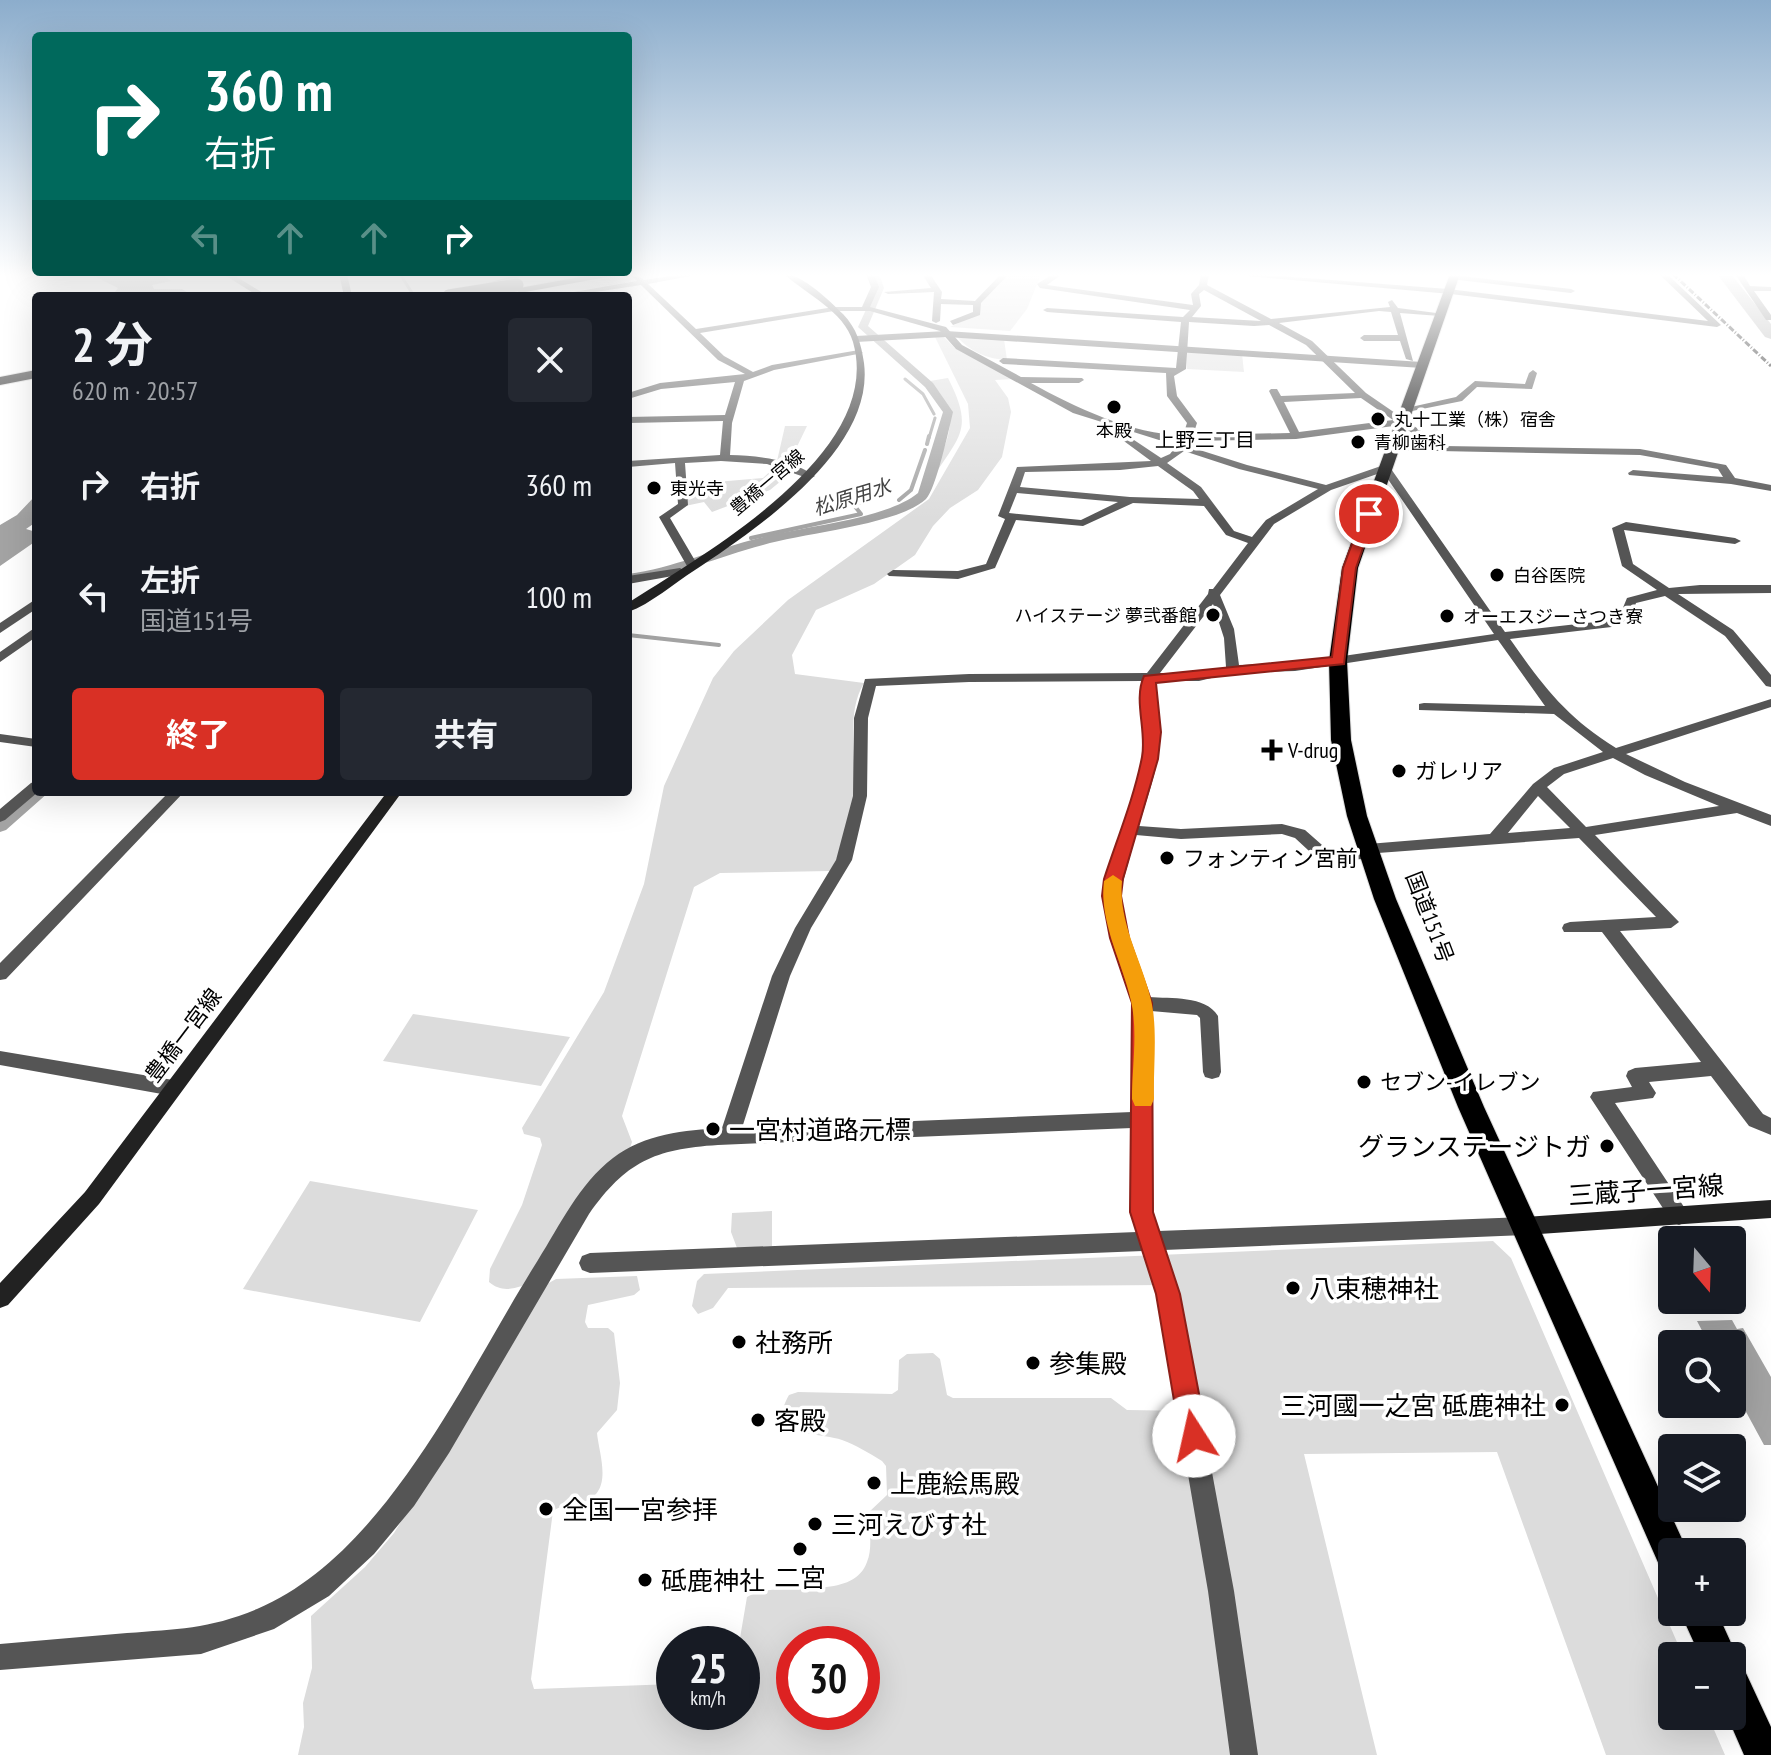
<!DOCTYPE html>
<html lang="ja">
<head>
<meta charset="utf-8">
<style>
  :root { --surface:#171b24; --page:#242831; --text:#f1f3f6; --muted:#9ea1a6; --accent:#d93025 }
  body { margin:0; font-family:"PT Sans Narrow","Noto Sans JP",sans-serif; background:var(--page); color:var(--text); height:100vh; display:flex; flex-direction:column; font-size:30px; white-space:nowrap }
  * { box-sizing:border-box; margin:0 }
  p { font-size:26px; color:var(--muted) }
  .icon { flex:none; width:44px; height:44px; fill:none; stroke:currentColor; stroke-width:2; stroke-linecap:round; stroke-linejoin:round }
  .map { position:relative; flex:1; overflow:hidden }
  .sheet { position:absolute; left:32px; top:292px; width:600px; height:504px; display:flex; flex-direction:column; background:var(--surface); border-radius:8px; box-shadow:0 8px 32px #0002 }
  .sheet>* { flex:none }
  .hud { position:absolute; left:32px; top:32px; width:600px; height:244px; border-radius:8px; box-shadow:0 8px 32px #0002; background:#00695c; color:#fff; overflow:hidden }
  .needle { width:52px; rotate:161deg }
  .buttons { position:absolute; left:1658px; top:1226px; display:grid; gap:16px }
  .buttons a { display:grid; place-items:center; width:88px; height:88px; border-radius:8px; background:var(--surface); box-shadow:0 8px 32px #0002; font-size:40px }
  .speed { position:absolute; left:656px; top:1626px; display:flex; gap:16px; font-size:40px; font-weight:700; text-align:center }
  .speed>* { display:grid; place-content:center; width:104px; height:104px; border-radius:50%; background:var(--surface); box-shadow:0 8px 32px #0002; line-height:1 }
  .speed small { font-size:20px; font-weight:400 }
  .speed .limit { border:12px solid #d22; background:#fff; color:#111 }
  .pin { position:absolute; display:grid; place-items:center; width:68px; height:68px; color:#fff; margin:-34px; border:4px solid #fff; border-radius:50%; box-shadow:0 2px 8px #0007 }
  .me { position:absolute; width:88px; margin:-44px; rotate:350deg; stroke-linejoin:round; filter:drop-shadow(0 0 6px #0008) }
  .turn { display:flex; align-items:center; gap:28px; height:168px; padding:0 40px; font-size:36px }
  .turn .icon { width:104px; height:104px; stroke-width:2.5 }
  .turn b { display:block; font-size:56px; line-height:68px }
  .lanes { display:flex; align-items:center; height:76px; padding:0 40px; background:#0003; justify-content:center; gap:40px; direction:ltr }
  .lanes .off { opacity:.35 }
  .round { display:grid; place-items:center; flex:none; width:84px; height:84px; border-radius:8px; background:var(--page) }
  .summary { display:flex; align-items:center; justify-content:space-between; height:136px; padding:0 40px }
  h1 { font-size:48px; font-weight:700; line-height:60px }
  .cta { display:flex; gap:16px; margin-top:auto; padding:16px 40px }
  .cta a { flex:1; height:92px; border-radius:8px; background:var(--accent); color:#fff; font-size:32px; font-weight:700; line-height:92px; text-align:center }
  .cta a+a { background:var(--page); color:var(--text) }
  ul { padding:0; list-style:none }
  li { display:flex; align-items:center; gap:24px; height:112px; padding:0 40px }
  li div { flex:1 }
  li b { display:block; font-size:30px }
  li em { font-style:normal }
  .map>svg:first-child { display:block }
  .green { fill:#dcdcdc; fill-rule:evenodd }
  .water { fill:#a3a3a3 }
  .lines { fill:none; stroke-linecap:round; stroke-linejoin:round }
  .stream-far1 { stroke:#a3a3a3; stroke-width:3 }
  .stream { stroke:#a3a3a3; stroke-width:4 }
  .canal { fill:#a3a3a3; fill-rule:evenodd }
  .river { fill:#a3a3a3; fill-rule:evenodd }
  .trunk-casing { stroke:#dbdbdb; stroke-width:2 }
  .motorway-casing { stroke:#dbdbdb; stroke-width:2 }
  .minor { fill:#555; fill-rule:evenodd }
  .tertiary { fill:#555; fill-rule:evenodd }
  .secondary { fill:#222; fill-rule:evenodd }
  .trunk { fill:#000; fill-rule:evenodd }
  .motorway { fill:#000; fill-rule:evenodd }
  .rail { stroke:#000; stroke-width:3; stroke-dasharray:6 2 1 2; stroke-linecap:butt }
  .motorway-bridge-casing { stroke:#dbdbdb; stroke-width:14; stroke-linecap:butt }
  .motorway-bridge { stroke:#000; stroke-width:13 }
  .route { fill:#d93025; stroke:#8d1f18; stroke-width:2 }
  .slow { fill:#f59e0b }
  .poi-dot { fill:#000; stroke:#fff; stroke-width:3 }
  .labels { text-anchor:middle; dominant-baseline:central; stroke-width:7; stroke-linejoin:round; paint-order:stroke }
  .far-poi-label { font-size:18px; fill:#000; stroke:#fff; text-anchor:start }
  .far-street-label { font-size:18px; fill:#000; stroke:#fff }
  .far-neighbourhood-label { font-size:20px; fill:#000; stroke:#fff }
  .far-water-label { font-size:20px; font-style:italic; fill:#444; stroke:#fff }
  .poi-label { font-size:22px; fill:#000; stroke:#fff; text-anchor:start }
  .street-label { font-size:22px; fill:#000; stroke:#fff }
  .near-poi-label { font-size:26px; fill:#000; stroke:#fff; text-anchor:start }
  .near-street-label { font-size:26px; fill:#000; stroke:#fff }
</style>
</head>
<body>
<div class="map">
<svg width="1771" height="1755" viewBox="0 0 1771 1755">
  <rect width="100%" height="100%" fill="#fff"/>
  <path class="green" d="M1009,274H1041L1027,309L1010,331L950,327L979,313V302Z
    M629,275L633,280L625,283L545,296L508,294Z
    M956,336L1004,339L1007,360C986,359 970,351 956,336Z
    M935,337H944L955,348L1015,379L995,380L1008,398L1011,412L1002,457L978,490L950,508L933,526L915,555L874,584L816,610L792,655L795,674L864,683C845,714 857,760 854,794C852,818 843,851 830,871L720,873L694,887L622,1116L632,1142L630,1148L587,1186L522,1286C509,1290 500,1291 489,1282L490,1269L522,1205L542,1145L540,1138L524,1134L522,1128L604,992L644,884L664,786L713,678L734,651L788,600L929,499L970,428L968,404Z
    M1187,351L1242,354L1244,372L1187,369Z
    M948,378C975,431 959,435 931,481C946,439 965,419 930,381Z
    M785,426H807L793,455L805,457L796,466L777,461Z
    M776,466L793,471L770,490L712,512L704,502L685,506L686,494L706,491L704,483L763,478Z
    M413,1014L570,1037L541,1086L383,1061Z
    M310,1181L478,1210L420,1322L243,1289Z
    M772,1211V1246L737,1248L731,1232L732,1213Z
    M1493,1241L1511,1258L1683,1656H1672V1716H1708L1725,1755H1606L1497,1452L1304,1454L1377,1755H298L304,1727L303,1703L312,1668L311,1616L365,1567L394,1533L547,1284L556,1279L637,1276L640,1290L634,1295L588,1305L585,1322L588,1328H608L614,1333L620,1383L617,1410L597,1433C599,1455 614,1491 584,1502C573,1505 563,1504 553,1511L531,1679L534,1689L674,1684V1712H742V1644H739L747,1597C778,1578 852,1604 867,1562C873,1548 869,1527 869,1512L887,1495L886,1466L882,1461C869,1453 856,1445 842,1440C820,1432 764,1438 789,1395L798,1392L892,1394L898,1390L899,1360L907,1354L933,1353L940,1359L947,1395L953,1398H1111L1127,1410L1190,1411L1199,1398L1181,1298L1168,1285L728,1288L713,1308L698,1314L692,1306L697,1281L704,1274ZM794,1644H862V1712H794Z"/>
  <path class="water" d="M90,274H161L171,281L152,285L154,289H182L193,296H112L118,288Z
    M36,495V522L26,529L36,532V541L0,566V525L17,515Z
    M1732,1320L1737,1329L1743,1328L1771,1377V1445H1764L1732,1386V1344H1709L1697,1321Z"/>
  <g class="lines">
    <path class="stream-far1" d="M400,274L414,296
      M905,379L923,394L934,414
      M929,438L935,418"/>
    <path class="stream" d="M927,444L929,436
      M899,500L911,490L925,450
      M751,538L861,514L853,504L869,501
      M628,635L719,645"/>
    <path class="canal" d="M871,274H879L884,288L868,326L933,383L953,412C949,429 936,489 926,499C898,525 803,533 763,545C718,557 675,576 628,582V574C673,568 715,549 759,538C803,526 885,520 918,493L943,412L925,387L858,327L876,288Z
      M35,788L36,792H49L6,830L0,832V817Z"/>
    <path class="river" d="M1717,274H1731L1771,324V339L1765,337Z"/>
    <defs>
      <path id="trunk" d="M1450,274H1460L1358,568L1347,661L1351,740L1367,816L1396,899L1484,1107L1688,1552H1672V1573L1660,1567L1458,1107L1374,899L1347,816L1331,740L1329,661L1342,568Z
        M1680,1612H1717L1737,1656L1733,1666L1745,1671L1771,1727V1755H1744L1727,1716H1732V1656H1700Z"/>
      <path id="motorway" d="M596,274H623L520,293L514,289Z
        M36,370V378L0,385V377Z"/>
    </defs>
    <use href="#trunk" class="trunk-casing"/>
    <use href="#motorway" class="motorway-casing"/>
    <path class="minor" d="M223,274H232L268,296H258Z
      M339,274H347L352,296H344Z
      M518,274H530L482,288L478,286Z
      M684,274H701L648,284L696,329L834,307H862L871,287L866,274H874L879,287L870,307L946,327L962,345L1021,377L1082,378L1084,380L1079,383H1031C1075,407 1132,435 1183,435L1187,423L1167,396L1166,373L1003,364L999,361L1003,358L1176,368L1181,322L1047,312L1043,310L1047,308L1183,317L1190,310L1040,288L1037,284L1053,274H1062L1047,285L1193,305L1191,294L1199,285L1201,274H1209L1207,285L1271,319L1390,307L1388,302L1392,300L1398,308L1444,314L1440,316L1400,313L1413,361L1406,359L1400,341H1364L1360,338L1364,335H1398L1391,312L1379,311L1279,323L1312,341L1366,393L1443,446L1640,449L1726,465L1735,478L1771,485V491L1731,484L1629,475L1628,473L1633,470L1723,477L1718,469L1640,455L1389,450V446L1393,445L1430,446L1401,425L1296,439L1190,441L1187,446L1247,465L1326,485L1381,466H1389L1505,632L1613,620L1620,615L1627,598L1657,590L1622,566L1612,528L1626,522L1735,538L1741,541L1735,544L1624,530L1633,564L1669,588L1700,585H1771V593L1678,594L1733,630L1771,675V687L1766,686L1725,636L1665,596L1636,603L1630,620L1620,626L1510,639C1543,686 1566,717 1616,748L1771,699V707L1626,754L1685,782L1771,815V826L1737,813L1595,835L1679,922L1671,928L1620,931L1763,1114L1771,1118V1135L1749,1126L1711,1076L1649,1082L1656,1093L1653,1098L1615,1103L1686,1210L1689,1216L1686,1222L1679,1225L1672,1222L1590,1097L1593,1092L1632,1087L1626,1076L1628,1071L1635,1068L1701,1062L1602,932H1564L1562,928L1564,924L1570,922L1656,917L1579,838L1378,853L1370,858L1327,863L1321,862L1295,838L1282,834L1181,839L1136,835L1119,896L1128,938L1149,997C1171,999 1205,995 1218,1016L1221,1072L1219,1077L1212,1079L1205,1077L1203,1072L1200,1018L1197,1015L1151,1011V1212L1158,1231L1525,1217L1532,1219L1535,1226L1532,1233L1525,1235L1164,1250L1179,1294L1234,1591L1258,1755H1230L1208,1591L1157,1294L1143,1251L590,1273L582,1270L579,1263L582,1256L590,1253L1137,1232L1131,1212L1132,1128L718,1145C654,1149 626,1162 589,1214L449,1453L414,1506L374,1554L329,1596L274,1629L201,1654L0,1670V1644C42,1640 85,1637 127,1633C177,1629 209,1629 257,1609C387,1554 466,1374 538,1260C560,1225 579,1184 613,1158C644,1134 685,1130 722,1128L772,976L795,928L836,860L853,796L854,718L865,679L969,674L1147,673L1208,594L1209,589H1213L1248,543L1226,535L1204,506L1133,503L1083,526L1016,520L995,568L958,579L889,576L887,574L893,570L958,571L986,564L1005,519L998,516L1017,467L1151,461L1113,433V429L1116,428L1161,458L1170,454L1180,441L1159,440L1073,413L956,349L940,331L870,311H834L700,333L724,356L753,372L772,365L859,350L863,353L774,370L744,381L732,423L730,455C759,456 792,459 815,476L810,479L767,464L721,461L685,463L688,505L670,518L697,564L687,566L659,517L678,504L675,463L628,467V461L720,455L723,421L628,423V417L725,415L735,382L661,389L628,399V393L660,383L745,374L718,360L641,285L569,296H550L637,281L633,277L637,275L644,280ZM1204,290L1261,321L1192,317L1201,306L1199,294ZM1189,322L1254,326L1269,325L1306,345L1355,393L1281,396L1277,389H1271L1269,391L1290,433L1193,435L1197,423L1177,396L1174,376L1186,369ZM1361,398L1393,420L1299,432L1284,402ZM1184,451L1239,469L1318,489L1266,520L1252,537L1234,531L1201,487L1167,463ZM1158,466L1193,491L1199,499L1130,497L1020,487L1025,472L1120,470ZM1383,472L1494,634L1295,663L1239,665L1234,629L1220,595L1274,524L1331,490ZM1017,493L1118,502L1081,520L1009,513ZM1213,604L1224,638L1226,667L1199,673H1160ZM1498,640L1545,706L1424,703L1419,704V710L1554,714L1603,752L1554,768L1533,784L1490,834L1368,844L1360,849L1330,852L1305,830L1282,824L1181,829L1139,826C1147,796 1161,763 1160,732C1159,714 1154,699 1155,681H1199L1232,673L1295,671ZM1142,681L1140,698L1146,732L1143,759L1103,896L1112,938L1133,1003L1132,1112L742,1128L790,976L811,928L852,860L867,796L868,718L876,686L969,682ZM1613,758L1645,775L1719,806L1586,827L1547,787L1564,774ZM1538,796L1570,828L1508,833Z
      M922,274H930L942,292L941,299L975,301L1001,274H1009L981,303L980,315L953,325L950,321L973,312V305L941,304L940,321L936,323L932,321L934,292L888,294L884,292L931,288Z
      M1225,274H1254L1448,289L1708,321L1659,274H1667L1721,325L1717,327L1451,294Z
      M1735,274H1743L1750,286L1771,287V291H1754L1771,315V320H1766Z
      M1453,275L1571,289L1575,291L1571,293L1450,279Z
      M1533,370L1537,373L1532,389L1477,387L1462,401L1407,412L1402,409L1456,397L1475,381L1525,384L1529,373Z
      M680,568L686,572L684,574L628,584V576Z
      M36,599V609L0,633V623Z
      M36,627V637L0,662V652Z
      M0,734L36,739V747L0,742Z
      M36,781V792H38L5,820L0,822V809L31,783Z
      M169,792H184L6,979L0,980V963Z
      M0,1051L173,1080L180,1083L182,1088L180,1093L173,1096L0,1065Z"/>
    <path class="tertiary" d="M946,331L1422,362L1426,365L1422,368L946,337L856,342L852,339L856,336Z"/>
    <path class="secondary" d="M784,274C801,273 831,302 843,314C857,329 861,343 864,363C875,449 758,528 695,570C674,583 651,604 628,612V603C705,553 885,453 853,342C844,311 806,294 784,274Z
      M387,792H402L99,1204L8,1305L0,1308V1283L85,1192Z
      M1771,1200V1218L1525,1235L1518,1233L1515,1226L1518,1219L1525,1217Z"/>
    <use href="#trunk" class="trunk"/>
    <use href="#motorway" class="motorway"/>
    <path class="rail" d="M1673,274L1771,366"/>
    <defs>
      <path id="motorway-bridge" d="M449,296L517,285"/>
    </defs>
    <use href="#motorway-bridge" class="motorway-bridge-casing"/>
    <use href="#motorway-bridge" class="motorway-bridge"/>
  </g>
  <linearGradient id="sky" x2="0" y2="1"><stop stop-color="#8cadcc"/><stop offset="0.53" stop-color="#fff"/><stop offset="1" stop-color="#fff" stop-opacity="0"/></linearGradient>
  <rect width="1771" height="519" fill="url(#sky)"/>
  <path class="route" d="M1369,511L1375,514L1356,568L1344,664L1156,683L1161,732L1158,759L1123,879L1121,896L1129,938L1152,1003L1153,1212L1180,1294L1207,1436L1203,1445L1194,1449L1184,1445L1180,1436L1156,1294L1130,1212L1132,1003L1110,938L1102,896L1104,879C1117,839 1134,798 1142,757C1147,731 1133,700 1144,676L1332,657L1343,568L1363,514Z"/>
  <path class="slow" d="M1113,875L1122,881C1118,923 1142,960 1151,1000C1158,1030 1153,1068 1154,1099L1151,1106H1135L1132,1099C1132,1068 1138,1031 1131,1001C1122,960 1099,923 1104,881Z"/>
  <g class="poi-dot">
    <circle cx="1114" cy="407" r="8"/>
    <circle cx="1378" cy="419" r="8"/>
    <circle cx="1358" cy="442" r="8"/>
    <circle cx="654" cy="488" r="8"/>
    <circle cx="1497" cy="575" r="8"/>
    <circle cx="1213" cy="615" r="8"/>
    <circle cx="1447" cy="616" r="8"/>
    <path d="M1268 738h8v8h8v8h-8v8h-8v-8h-8v-8h8z"/>
    <circle cx="1399" cy="771" r="8"/>
    <circle cx="1167" cy="858" r="8"/>
    <circle cx="1364" cy="1082" r="8"/>
    <circle cx="713" cy="1129" r="8"/>
    <circle cx="1607" cy="1146" r="8"/>
    <circle cx="1293" cy="1288" r="8"/>
    <circle cx="739" cy="1342" r="8"/>
    <circle cx="1033" cy="1363" r="8"/>
    <circle cx="1562" cy="1405" r="8"/>
    <circle cx="758" cy="1420" r="8"/>
    <circle cx="874" cy="1483" r="8"/>
    <circle cx="546" cy="1509" r="8"/>
    <circle cx="815" cy="1524" r="8"/>
    <circle cx="800" cy="1549" r="8"/>
    <circle cx="645" cy="1580" r="8"/>
  </g>
  <g class="labels">
    <g class="far-poi-label">
      <text x="1394" y="419">丸十工業（株）宿舎</text>
      <text x="1114" y="430" text-anchor="middle">本殿</text>
      <text x="1374" y="442">青柳歯科</text>
      <text x="670" y="488">東光寺</text>
      <text x="1513" y="575">白谷医院</text>
      <text x="1197" y="615" text-anchor="end">ハイステージ 夢弐番館</text>
      <text x="1463" y="616">オーエスジーさつき寮</text>
    </g>
    <g class="far-street-label">
      <text transform="translate(767 482) rotate(-40)">豊橋一宮線</text>
    </g>
    <g class="far-neighbourhood-label">
      <text x="1205" y="440">上野三丁目</text>
    </g>
    <g class="far-water-label">
      <text transform="translate(852 497) rotate(-17)">松原用水</text>
    </g>
    <g class="poi-label">
      <text x="1288" y="750">V-drug</text>
      <text x="1415" y="771">ガレリア</text>
      <text x="1183" y="858">フォンティン宮前</text>
      <text x="1380" y="1082">セブン-イレブン</text>
    </g>
    <g class="street-label">
      <text transform="translate(1430 917) rotate(69)">国道151号</text>
      <text transform="translate(183 1035) rotate(-53)">豊橋一宮線</text>
    </g>
    <g class="near-poi-label">
      <text x="729" y="1129">一宮村道路元標</text>
      <text x="1591" y="1146" text-anchor="end">グランステージトガ</text>
      <text x="1309" y="1288">八束穂神社</text>
      <text x="755" y="1342">社務所</text>
      <text x="1049" y="1363">参集殿</text>
      <text x="1546" y="1405" text-anchor="end">三河國一之宮 砥鹿神社</text>
      <text x="774" y="1420">客殿</text>
      <text x="890" y="1483">上鹿絵馬殿</text>
      <text x="562" y="1509">全国一宮参拝</text>
      <text x="831" y="1524">三河えびす社</text>
      <text x="800" y="1577" text-anchor="middle">二宮</text>
      <text x="661" y="1580">砥鹿神社</text>
    </g>
    <g class="near-street-label">
      <text transform="translate(1646 1190) rotate(-4)">三蔵子一宮線</text>
    </g>
  </g>
</svg>
<div class="buttons">
<a><svg class="needle" viewBox="-14 -14 28 28"><path d="M0-13l5 13h-10z" fill="#e53935"/><path d="M0 13l5-13h-10z" fill="#9ea1a6"/></svg></a>
<a><svg class="icon" aria-label="search" viewBox="0 0 24 24"><circle cx="10" cy="10" r="6"/><path d="M15 15l6 6"/></svg></a>
<a><svg class="icon" aria-label="layers" viewBox="0 0 24 24"><path d="M12 4l9 5-9 5-9-5zM3 14l9 5 9-5"/></svg></a>
<a>+</a>
<a>−</a>
</div>
<div class="speed"><div>25<small>km/h</small></div><div class="limit">30</div></div>
<div class="pin" style="left:1369px;top:514px;background:#d93025"><svg class="icon" aria-label="arrive" viewBox="0 0 24 24"><path d="M6 21V4h12l-3 4 3 4H6"/></svg></div>
<svg class="me" style="left:1194px;top:1436px" viewBox="-20 -20 40 40"><circle r="19" fill="#fff"/><path d="M0-13L10 11 0 6-10 11z" fill="#d93025"/></svg>
<div class="hud">
<div class="turn"><svg class="icon" aria-label="right" viewBox="0 0 24 24"><path d="M7 20v-9h11M14 6l5 5-5 5"/></svg><div><b>360 m</b>右折</div></div>
<div class="lanes"><svg class="icon off" aria-label="left" viewBox="0 0 24 24"><path d="M17 20v-9H6M10 6l-5 5 5 5"/></svg><svg class="icon off" aria-label="ahead" viewBox="0 0 24 24"><path d="M12 20V5M6 11l6-6 6 6"/></svg><svg class="icon off" aria-label="ahead" viewBox="0 0 24 24"><path d="M12 20V5M6 11l6-6 6 6"/></svg><svg class="icon" aria-label="right" viewBox="0 0 24 24"><path d="M7 20v-9h11M14 6l5 5-5 5"/></svg></div>
</div>
<section class="sheet">
<div class="summary"><div><h1>2 分</h1><p>620 m · 20:57</p></div><a class="round"><svg class="icon" aria-label="close" viewBox="0 0 24 24"><path d="M6 6l12 12M18 6L6 18"/></svg></a></div>
<ul>
<li><svg class="icon" aria-label="right" viewBox="0 0 24 24"><path d="M7 20v-9h11M14 6l5 5-5 5"/></svg><div><b>右折</b></div><em>360 m</em></li>
<li><svg class="icon" aria-label="left" viewBox="0 0 24 24"><path d="M17 20v-9H6M10 6l-5 5 5 5"/></svg><div><b>左折</b><p>国道151号</p></div><em>100 m</em></li>
</ul>
<div class="cta"><a>終了</a><a>共有</a></div>
</section>
</div>
</body>
</html>
